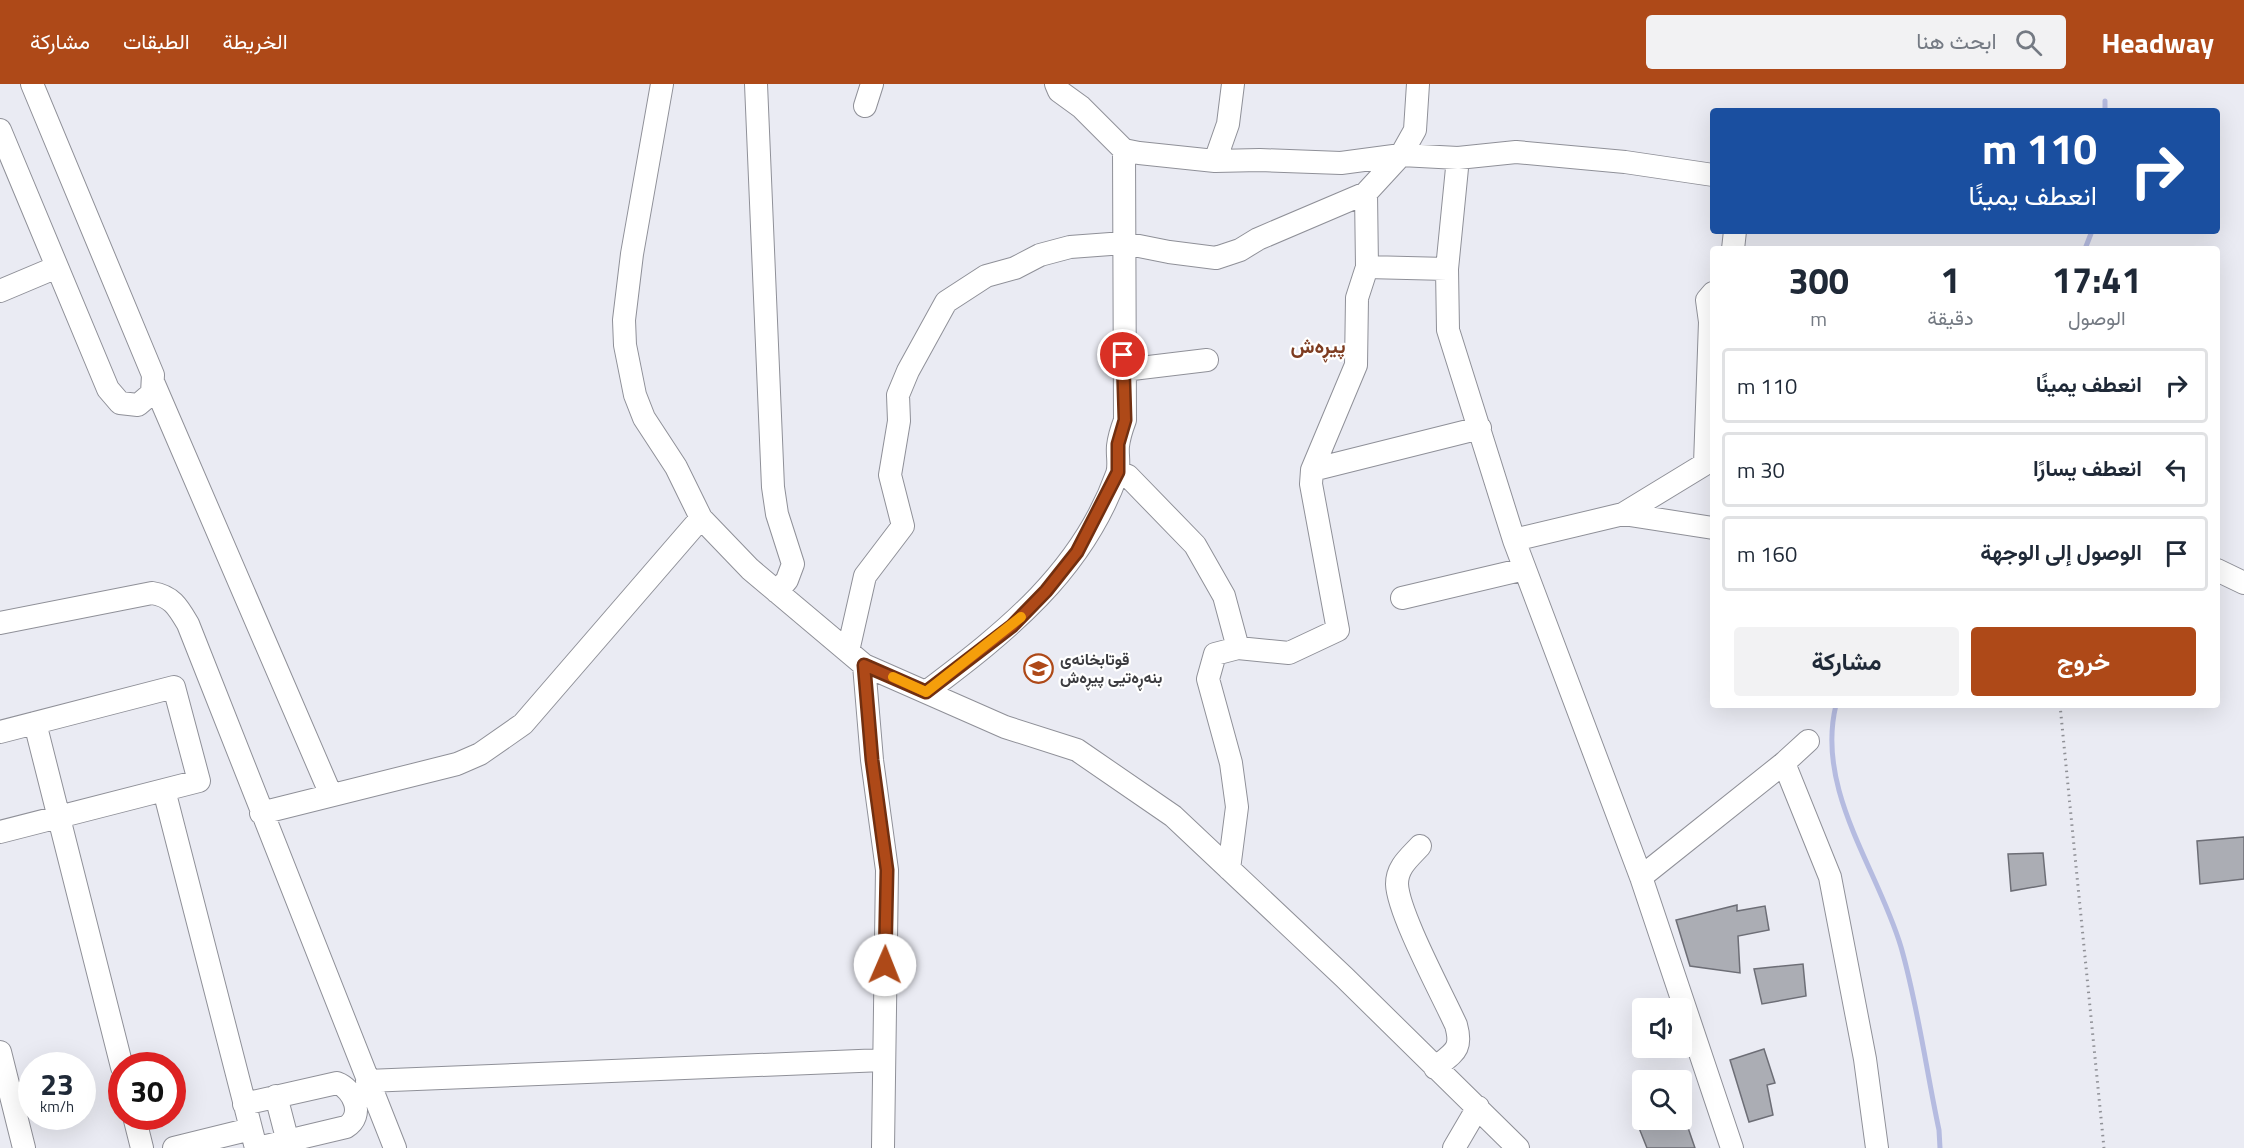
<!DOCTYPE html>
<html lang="ar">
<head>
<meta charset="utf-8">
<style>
  :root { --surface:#fff; --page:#f2f2f3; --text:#1f2937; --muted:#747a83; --line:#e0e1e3; --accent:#ae4918 }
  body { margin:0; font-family:"Titillium Web",Vazirmatn,sans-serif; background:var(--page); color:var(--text); direction:rtl; height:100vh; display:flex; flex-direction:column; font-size:22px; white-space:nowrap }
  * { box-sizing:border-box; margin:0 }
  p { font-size:20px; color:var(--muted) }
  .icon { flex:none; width:33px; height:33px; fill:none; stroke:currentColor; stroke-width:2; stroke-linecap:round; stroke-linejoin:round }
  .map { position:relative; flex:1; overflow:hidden; direction:ltr }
  .drawer { position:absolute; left:1710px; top:162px; width:510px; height:462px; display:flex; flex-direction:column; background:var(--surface); border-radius:6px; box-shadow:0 6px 24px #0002; direction:rtl }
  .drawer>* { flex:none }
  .hud { position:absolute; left:1710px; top:24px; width:510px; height:126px; border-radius:6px; box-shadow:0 6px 24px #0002; direction:rtl; background:#1a4fa0; color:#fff; overflow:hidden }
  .buttons { position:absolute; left:1632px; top:914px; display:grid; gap:12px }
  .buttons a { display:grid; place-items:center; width:60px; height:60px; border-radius:6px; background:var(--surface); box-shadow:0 6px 24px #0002; font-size:30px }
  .speed { position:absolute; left:18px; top:968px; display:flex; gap:12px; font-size:30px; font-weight:700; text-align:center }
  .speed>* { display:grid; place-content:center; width:78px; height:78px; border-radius:50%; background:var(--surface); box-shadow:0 6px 24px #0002; line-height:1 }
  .speed small { font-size:15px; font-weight:400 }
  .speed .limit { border:9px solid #d22; background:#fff; color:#111 }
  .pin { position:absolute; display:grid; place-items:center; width:51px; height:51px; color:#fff; margin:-26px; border:3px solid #fff; border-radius:50%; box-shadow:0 2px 6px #0007 }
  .me { position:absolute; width:66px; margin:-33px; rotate:1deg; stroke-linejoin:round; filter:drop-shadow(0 0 4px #0008) }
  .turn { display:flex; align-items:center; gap:21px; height:126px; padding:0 24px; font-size:27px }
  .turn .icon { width:78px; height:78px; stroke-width:2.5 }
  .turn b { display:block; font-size:42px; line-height:51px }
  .eta { display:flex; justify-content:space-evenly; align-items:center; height:102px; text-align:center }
  .eta b { font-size:36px; font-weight:700; line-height:42px }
  .action { display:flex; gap:12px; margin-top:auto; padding:12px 24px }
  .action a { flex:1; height:69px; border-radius:6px; background:var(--accent); color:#fff; font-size:24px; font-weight:700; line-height:69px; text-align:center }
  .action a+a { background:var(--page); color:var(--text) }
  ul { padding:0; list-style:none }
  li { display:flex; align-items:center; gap:18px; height:75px; margin:0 12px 9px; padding:0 12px; border:3px solid var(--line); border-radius:6px }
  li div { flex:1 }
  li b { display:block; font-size:22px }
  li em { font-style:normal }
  header { display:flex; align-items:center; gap:36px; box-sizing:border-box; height:84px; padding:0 30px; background:var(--accent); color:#fff }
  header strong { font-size:28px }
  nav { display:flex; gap:33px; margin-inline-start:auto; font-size:21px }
  .search { width:420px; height:54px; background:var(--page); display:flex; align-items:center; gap:15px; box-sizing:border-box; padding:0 21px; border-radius:6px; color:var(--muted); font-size:22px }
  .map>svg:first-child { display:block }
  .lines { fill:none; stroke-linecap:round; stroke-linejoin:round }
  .stream { stroke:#b5bbe0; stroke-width:5 }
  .building { fill:#abadb4; stroke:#6d6e76; stroke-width:1.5 }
  .minor-casing { stroke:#8f9098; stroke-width:24 }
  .path { stroke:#909197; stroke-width:3; stroke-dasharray:1.5 4.5; stroke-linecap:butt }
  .minor { stroke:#fff; stroke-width:22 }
  .route-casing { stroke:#712f10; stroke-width:15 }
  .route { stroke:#ae4918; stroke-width:10 }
  .slow { stroke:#f59e0b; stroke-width:10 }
  .labels { text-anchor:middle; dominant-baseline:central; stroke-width:4.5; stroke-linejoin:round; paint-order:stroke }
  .poi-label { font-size:16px; font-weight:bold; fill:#3c3c40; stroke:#fff; text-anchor:start }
  .quarter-label { font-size:20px; font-weight:bold; fill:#7e3c20; stroke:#fff }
</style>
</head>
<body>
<header>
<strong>Headway</strong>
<div class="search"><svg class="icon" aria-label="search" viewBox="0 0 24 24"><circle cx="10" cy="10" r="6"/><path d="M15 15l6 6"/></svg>ابحث هنا</div>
<nav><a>الخريطة</a><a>الطبقات</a><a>مشاركة</a></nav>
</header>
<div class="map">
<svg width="2244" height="1064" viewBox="0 0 2244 1064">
  <rect width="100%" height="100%" fill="#eaebf3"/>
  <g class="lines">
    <path class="stream" d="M2105,27V17
      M2085,165L2092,147
      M1836,621C1815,706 1878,785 1901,863C1918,922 1926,985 1939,1046L1940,1064"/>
  </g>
  <path class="building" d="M2244,753V795L2200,800L2197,757Z
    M2043,769L2046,801L2011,807L2008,770Z
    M1737,821V827L1765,822L1769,846L1738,852L1740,889L1690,882L1676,836Z
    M1803,880L1806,912L1762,920L1754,885Z
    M1764,965L1775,999L1767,1001L1773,1031L1749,1038L1730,976Z
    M1646,1035H1685L1695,1064H1647L1637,1039Z"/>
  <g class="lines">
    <defs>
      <path id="minor" d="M662,0L632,170L624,236L625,261L635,311L644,334L676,383L701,434L750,485L864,581L1005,643L1077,666L1173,732L1344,893L1518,1064
        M756,0L773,403L777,430L793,480L787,496L777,508
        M1056,0L1059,7L1081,23L1124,66L1139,69L1215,77L1260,76L1341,79L1401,71L1458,74L1516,68L1625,78L1713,91
        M865,22L872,0
        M0,46L108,305L120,319L138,321L152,309L153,291L32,0
        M1215,77L1228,40L1233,0
        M1366,109L1367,183L1447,185L1448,246L1514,456L1641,793L1732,1064
        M1733,165L1735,147
        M1447,185L1458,74
        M0,207L57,183
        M1124,286L1207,276
        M154,300L331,711
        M1312,386L1480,344
        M1118,388L1128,392L1195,461L1224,512L1238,564
        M1623,430L1705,380L1710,238L1707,216L1713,209
        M1514,456L1623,430L1713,444
        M2217,486L2244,499
        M1402,514L1525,485
        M0,539L152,509C172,512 178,523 188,540L395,1064
        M848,567L865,492L903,442L890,391L899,337L898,311L908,287L946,218L986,192L1015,184L1040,171L1070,163L1124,159L1169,168L1216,174L1240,166L1258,155L1366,109L1401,71L1415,46L1418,0
        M864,581L872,676L887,786L883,1064
        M926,608C1006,548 1082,488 1117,390C1120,381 1117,371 1118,362C1119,353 1122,344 1125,336L1124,66
        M35,639L122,983
        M0,648L174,603L199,697L0,748
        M1784,679L1830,793L1865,975L1877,1064
        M164,706L256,1064
        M261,729L457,680L480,670L523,640L701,434
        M1420,762C1409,774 1397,783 1397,800C1398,829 1442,910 1456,941C1463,966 1454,968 1435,984
        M1229,785L1237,723L1231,679L1208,595L1215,570L1238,564L1289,569L1338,546L1311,400L1312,386L1356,281L1357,214L1367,183
        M1641,793L1784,679L1808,657
        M0,968L24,1064
        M367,997L883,976
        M276,1012L288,1058
        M244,1020L337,999C354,1005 365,1032 346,1043L258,1064
        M134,1032L142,1064
        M174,1064L251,1045
        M1454,1064L1478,1023"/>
    </defs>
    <use href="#minor" class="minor-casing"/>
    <path class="path" d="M2060,621L2104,1064"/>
    <use href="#minor" class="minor"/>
  </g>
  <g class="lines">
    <defs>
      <path id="route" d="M885,881L887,786L872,676L864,581L926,608L1012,542L1046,507L1077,468L1118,388V360L1125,336L1123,271"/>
    </defs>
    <use href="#route" class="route-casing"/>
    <use href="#route" class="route"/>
    <path class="slow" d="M893,593L926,608L1021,533"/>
  </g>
  <defs>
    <symbol id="school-ring" viewBox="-11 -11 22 22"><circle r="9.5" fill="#fff" stroke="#ae4918" stroke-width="1.5"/><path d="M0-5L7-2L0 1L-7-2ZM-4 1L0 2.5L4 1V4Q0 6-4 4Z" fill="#ae4918"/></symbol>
  </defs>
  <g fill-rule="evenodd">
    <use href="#school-ring" x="1022" y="568" width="33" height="33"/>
  </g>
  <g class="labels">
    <g class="poi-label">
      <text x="1060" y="575">قوتابخانەی<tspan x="1060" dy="18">بنەڕەتیی پیڕەش</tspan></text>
    </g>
    <g class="quarter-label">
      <text x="1318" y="261">پیڕەش</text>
    </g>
  </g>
</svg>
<div class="buttons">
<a><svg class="icon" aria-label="sound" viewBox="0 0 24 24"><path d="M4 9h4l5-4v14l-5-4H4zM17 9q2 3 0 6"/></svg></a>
<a><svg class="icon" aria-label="search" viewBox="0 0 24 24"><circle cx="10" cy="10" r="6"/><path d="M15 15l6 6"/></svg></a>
</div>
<div class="speed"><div>23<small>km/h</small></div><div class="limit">30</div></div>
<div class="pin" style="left:1123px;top:271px;background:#d93025"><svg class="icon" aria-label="arrive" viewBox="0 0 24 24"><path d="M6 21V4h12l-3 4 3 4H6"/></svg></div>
<svg class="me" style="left:885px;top:881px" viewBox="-20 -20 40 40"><circle r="19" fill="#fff"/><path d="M0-13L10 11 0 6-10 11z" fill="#ae4918"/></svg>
<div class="hud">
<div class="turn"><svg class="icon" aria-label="right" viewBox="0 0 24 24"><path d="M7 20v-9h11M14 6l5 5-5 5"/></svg><div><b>110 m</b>انعطف يمينًا</div></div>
</div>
<section class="drawer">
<div class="eta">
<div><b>17:41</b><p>الوصول</p></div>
<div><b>1</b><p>دقيقة</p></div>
<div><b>300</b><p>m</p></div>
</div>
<ul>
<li><svg class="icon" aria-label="right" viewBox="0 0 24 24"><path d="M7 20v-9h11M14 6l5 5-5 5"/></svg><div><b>انعطف يمينًا</b></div><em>110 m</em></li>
<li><svg class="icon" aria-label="left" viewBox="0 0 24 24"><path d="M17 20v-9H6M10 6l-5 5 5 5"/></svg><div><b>انعطف يسارًا</b></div><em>30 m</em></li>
<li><svg class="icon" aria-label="arrive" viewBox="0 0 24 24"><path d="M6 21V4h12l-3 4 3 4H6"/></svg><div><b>الوصول إلى الوجهة</b></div><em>160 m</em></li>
</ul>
<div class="action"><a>خروج</a><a>مشاركة</a></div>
</section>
</div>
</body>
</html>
